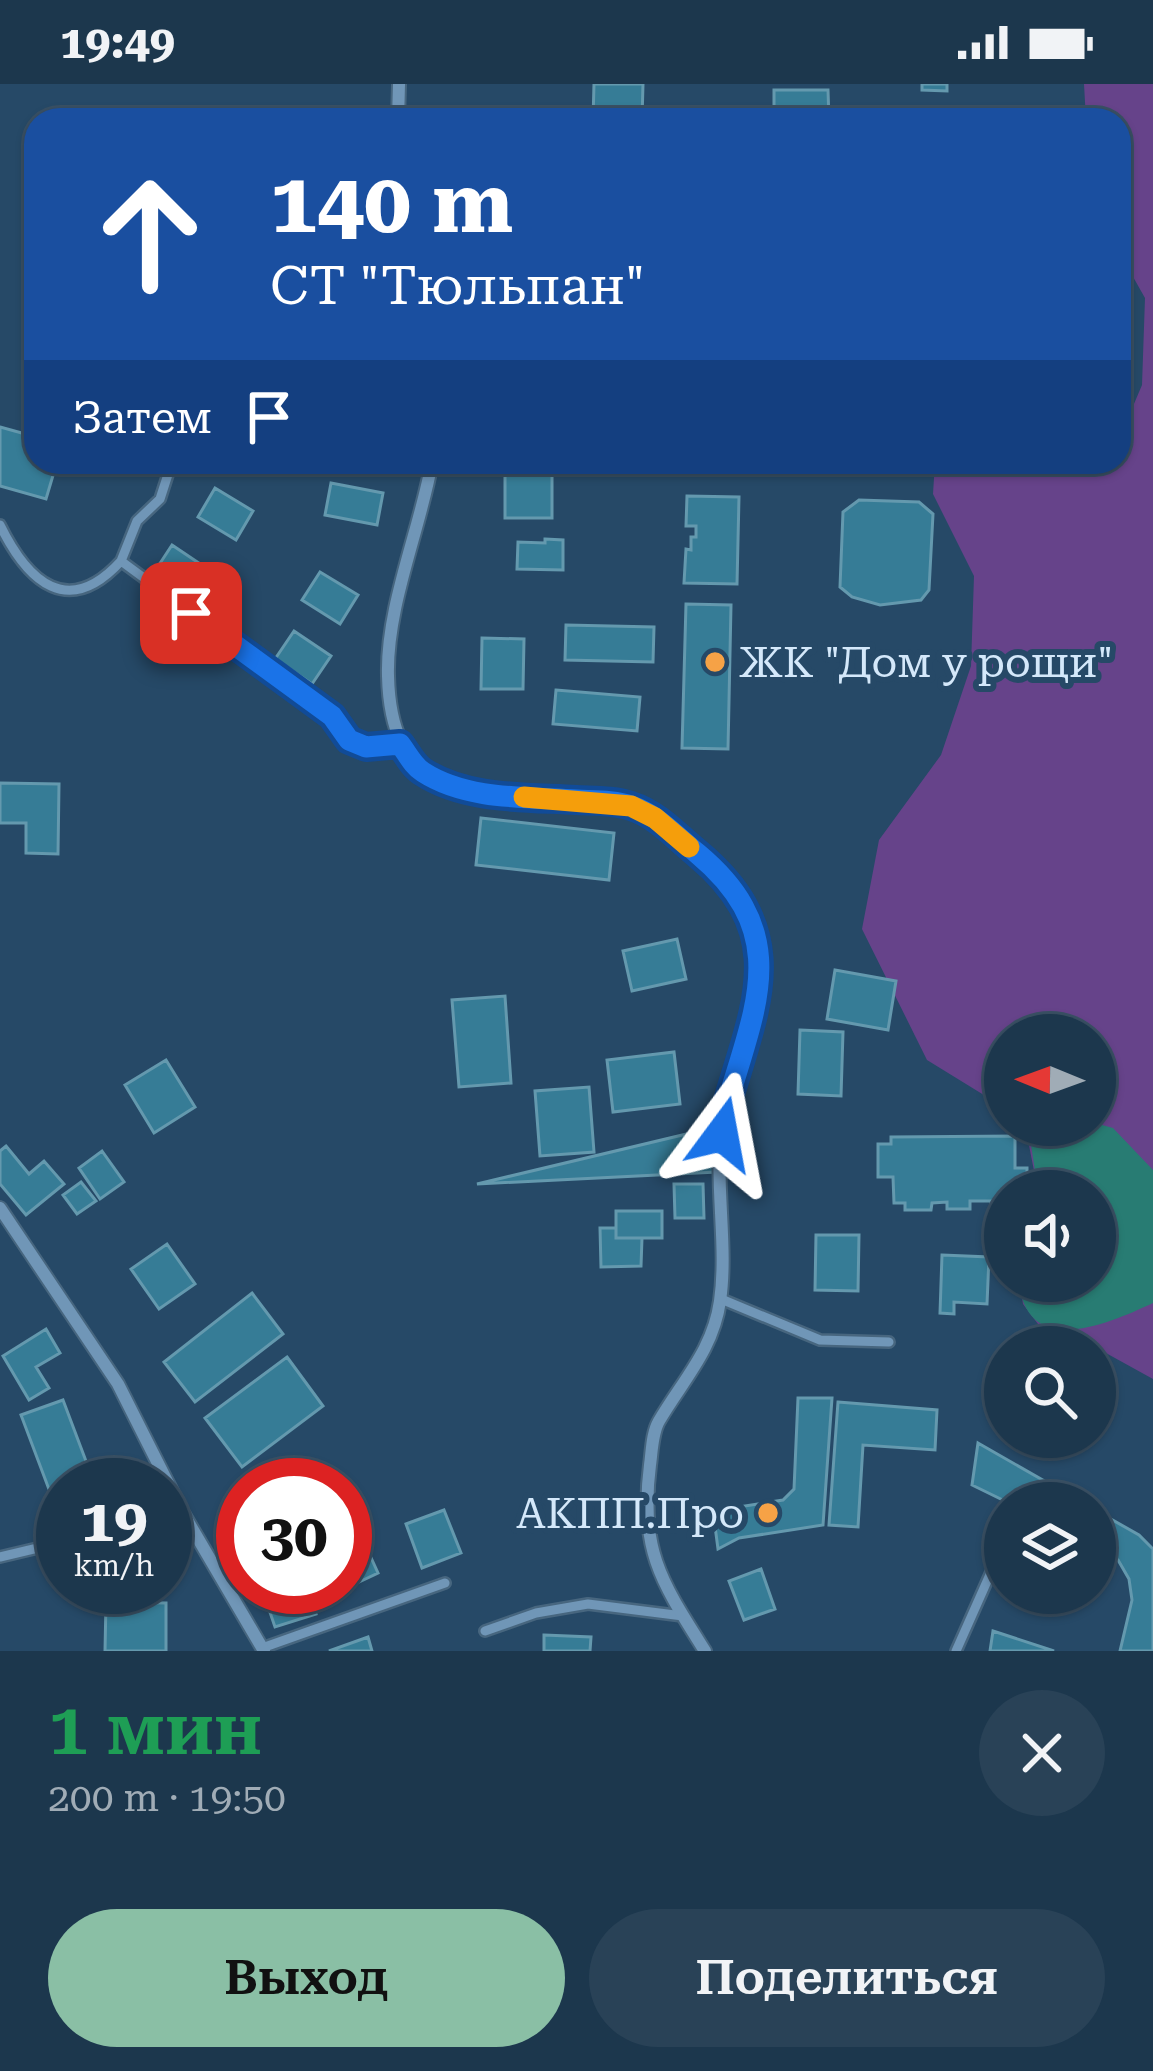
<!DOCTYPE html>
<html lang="ru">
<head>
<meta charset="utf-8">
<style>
  :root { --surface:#1c374d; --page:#294257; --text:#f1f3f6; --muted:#a0acb6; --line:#3a5165; --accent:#8abfa5 }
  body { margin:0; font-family:"Roboto Serif",serif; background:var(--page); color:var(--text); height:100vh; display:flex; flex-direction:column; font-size:45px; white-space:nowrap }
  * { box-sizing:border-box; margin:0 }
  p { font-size:39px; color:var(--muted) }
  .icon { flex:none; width:66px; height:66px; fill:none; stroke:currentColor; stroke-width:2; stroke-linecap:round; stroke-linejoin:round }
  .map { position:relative; height:1567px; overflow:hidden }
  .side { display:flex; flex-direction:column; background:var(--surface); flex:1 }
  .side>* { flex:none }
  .banner { position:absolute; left:24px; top:24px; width:1107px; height:366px; border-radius:36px; box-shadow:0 3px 9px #0004,0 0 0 3px var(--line); background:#1a4fa0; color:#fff; overflow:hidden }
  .needle { width:78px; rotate:271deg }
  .buttons { position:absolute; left:984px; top:930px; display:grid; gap:24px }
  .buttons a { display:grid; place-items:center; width:132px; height:132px; border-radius:50%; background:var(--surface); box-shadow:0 3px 9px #0004,0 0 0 3px var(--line); font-size:60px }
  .speed { position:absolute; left:36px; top:1374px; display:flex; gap:24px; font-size:60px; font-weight:700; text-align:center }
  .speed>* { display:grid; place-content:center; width:156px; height:156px; border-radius:50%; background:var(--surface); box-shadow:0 3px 9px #0004,0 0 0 3px var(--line); line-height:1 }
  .speed small { font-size:30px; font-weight:400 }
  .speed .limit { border:18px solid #d22; background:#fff; color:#111 }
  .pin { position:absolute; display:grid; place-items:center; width:102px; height:102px; color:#fff; margin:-51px; border-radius:24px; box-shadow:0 6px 18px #0006 }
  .me { position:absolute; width:132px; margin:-66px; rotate:13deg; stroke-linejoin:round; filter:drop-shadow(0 0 9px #0008) }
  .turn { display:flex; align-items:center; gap:42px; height:252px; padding:0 48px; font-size:54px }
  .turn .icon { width:156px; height:156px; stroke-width:2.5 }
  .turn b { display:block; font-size:84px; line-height:102px }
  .then { display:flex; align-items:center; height:114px; padding:0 48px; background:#0003; gap:24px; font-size:45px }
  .round { display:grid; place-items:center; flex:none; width:126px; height:126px; border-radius:63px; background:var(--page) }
  .head { display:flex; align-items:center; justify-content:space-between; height:204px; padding:0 48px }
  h1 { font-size:72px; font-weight:600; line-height:90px; color:#1e9e55 }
  .action { display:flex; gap:24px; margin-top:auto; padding:24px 48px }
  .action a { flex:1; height:138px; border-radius:72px; background:var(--accent); color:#111; font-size:48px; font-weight:600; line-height:138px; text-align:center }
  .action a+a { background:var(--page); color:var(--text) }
  .status { display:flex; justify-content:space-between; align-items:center; height:84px; padding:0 60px; background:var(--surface); direction:ltr }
  .status svg { height:33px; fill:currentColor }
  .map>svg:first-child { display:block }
  .green { fill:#66438a }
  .water { fill:#287c73 }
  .building { fill:#367c96; stroke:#6499ae; stroke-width:3 }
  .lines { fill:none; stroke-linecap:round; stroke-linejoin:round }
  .lane-casing { stroke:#47667f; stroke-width:14 }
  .street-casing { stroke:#47667f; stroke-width:16 }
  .lane { stroke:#7096b7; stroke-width:9 }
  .street { stroke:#7096b7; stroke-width:12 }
  .route-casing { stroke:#114b97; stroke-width:30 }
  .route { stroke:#1a73e8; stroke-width:21 }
  .slow { stroke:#f59e0b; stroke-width:21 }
  .poi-dot { fill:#f6a246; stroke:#264967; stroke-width:4.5 }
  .labels { text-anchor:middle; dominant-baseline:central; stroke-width:12; stroke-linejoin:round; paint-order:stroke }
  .poi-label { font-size:42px; fill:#d4e8fa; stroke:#264967; text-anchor:start }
</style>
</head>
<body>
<div class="status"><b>19:49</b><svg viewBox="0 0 49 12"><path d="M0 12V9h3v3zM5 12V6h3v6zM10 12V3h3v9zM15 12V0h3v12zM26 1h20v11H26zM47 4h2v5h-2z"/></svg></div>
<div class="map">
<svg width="1153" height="1567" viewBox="0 0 1153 1567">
  <rect width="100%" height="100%" fill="#264967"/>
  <path class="green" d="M1084,0H1153V1295L1095,1263L1038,1240L1023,1220L1019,1197H1095V1107H1038L1025,1041H1095V951H1005V1024L927,976L862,845L879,756L941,671L971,582L974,492L933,410L935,378H1119V342L1128,334L1142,301L1145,214L1119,168V36H1086Z"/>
  <path class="water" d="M1095,1039L1113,1044L1153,1086V1219C1108,1240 1026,1276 1019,1197H1095V1107H1038L1028,1041Z"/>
  <path class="building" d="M594,0H643L642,36H593Z
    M922,0H947V7L922,6Z
    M774,6H828L829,36H774Z
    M378,28L379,36H351V29Z
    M0,343L36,353V378H57L46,415L0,402Z
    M505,389L552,390V434H505Z
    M331,399L383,409L377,441L325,431Z
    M215,404L253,427L236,456L198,433Z
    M687,412L739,413L737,500L684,499L686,465L691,466V453H696V442H686Z
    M859,416L919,418L933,430L929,506L921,516L880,521L852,513L840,503L843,428Z
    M545,455L563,456V486L517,485L518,458L545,459Z
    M172,461L218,492L199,521L153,490Z
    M320,488L358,511L340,540L302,516Z
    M686,520L731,521L728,665L682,664Z
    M566,541L654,543L653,578L565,576Z
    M294,547L331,572L312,600L275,575Z
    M482,554L524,555L523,605H481Z
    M556,606L640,613L637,647L553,640Z
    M0,699L59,700L58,770L26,769V739H0Z
    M481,734L614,749L609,796L476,781Z
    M677,855L686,895L632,907L623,867Z
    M835,886L896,897L888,946L827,935Z
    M505,912L511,999L459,1003L452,916Z
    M800,946L843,948L841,1012L798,1010Z
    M674,968L680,1020L613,1028L607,976Z
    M166,976L195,1023L154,1049L125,1001Z
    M589,1003L594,1068L540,1072L535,1007Z
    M716,1043V1088L477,1100Z
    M1015,1052V1084H1027V1107H1005V1126H991V1117H970V1125H947V1118L932,1119L931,1126H905V1119H894L893,1093H878V1060H891V1053Z
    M6,1062L29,1090L44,1077L64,1100L26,1131L0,1100V1067Z
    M102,1067L124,1098L100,1115L79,1084Z
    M81,1098L96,1117L77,1130L63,1111Z
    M674,1100H703L704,1134H675Z
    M616,1127H662V1154H616Z
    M600,1144H616V1154H642L641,1182L601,1183Z
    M816,1151H859L858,1207L815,1206Z
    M167,1160L195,1200L159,1225L131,1185Z
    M942,1171L989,1173L987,1220L954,1218V1230L940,1229Z
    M252,1209L283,1250L195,1318L164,1278Z
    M46,1245L60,1269L36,1283L49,1304L29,1316L3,1272Z
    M287,1273L323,1322L242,1383L205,1334Z
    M798,1314H832L823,1441L739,1454L718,1465L713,1427L783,1416L794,1405Z
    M63,1316L95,1401H63V1413L53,1416L21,1331Z
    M838,1318L937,1326L935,1366L863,1361L858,1443L829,1441Z
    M978,1359L1083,1419H1009L972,1401Z
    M444,1426L461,1469L422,1484L406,1440Z
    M1095,1426L1139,1451L1153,1465V1567H1120L1132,1516L1129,1495L1118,1476L1095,1464Z
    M363,1456L378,1489L325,1514L320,1503H345V1465Z
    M761,1485L775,1525L744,1536L729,1497Z
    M286,1503H307L316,1530L275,1543L264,1511Z
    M106,1518L166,1519V1567H105Z
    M993,1547L1054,1567H990Z
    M544,1551L591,1553L590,1567H544Z
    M368,1553L372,1567H329Z"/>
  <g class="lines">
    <defs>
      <path id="lane" d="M0,441C28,498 68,535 121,477L331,632C355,665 360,664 400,660
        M121,477L137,437L160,415L172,378
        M721,1215L820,1256L889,1258
        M165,1433L183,1429
        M0,1473L63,1458
        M485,1547L536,1529L588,1520L683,1532
        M262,1564L445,1499
        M956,1567L1000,1468"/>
      <path id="street" d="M398,36L399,0
        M432,378C420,446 386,523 388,592C391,714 468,710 567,715C588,717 611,715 631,722C668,734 733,796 749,832C778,898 739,962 725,1026C711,1088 729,1155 720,1217C713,1266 683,1296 659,1337C652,1349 652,1367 650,1381C639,1466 662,1499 705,1567
        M0,1124L118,1300L183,1429L264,1567"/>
    </defs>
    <use href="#lane" class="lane-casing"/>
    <use href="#street" class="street-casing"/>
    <use href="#lane" class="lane"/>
    <use href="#street" class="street"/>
  </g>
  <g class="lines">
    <defs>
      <path id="route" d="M191,529L332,632L349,656L366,663L400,660C407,669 413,682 423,688C466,716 526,713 576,716C593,717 614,716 631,722C657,730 677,753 698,770C797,853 752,928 724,1031L722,1050"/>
    </defs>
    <use href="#route" class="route-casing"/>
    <use href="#route" class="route"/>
    <path class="slow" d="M524,713L631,722L655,734L689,763"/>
  </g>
  <g class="poi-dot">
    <circle cx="715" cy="578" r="12"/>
    <circle cx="768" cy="1429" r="12"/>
  </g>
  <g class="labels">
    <g class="poi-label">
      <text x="739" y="578">ЖК "Дом у рощи"</text>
      <text x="744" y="1429" text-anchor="end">АКПП.Про</text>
    </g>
  </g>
</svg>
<div class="buttons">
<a><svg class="needle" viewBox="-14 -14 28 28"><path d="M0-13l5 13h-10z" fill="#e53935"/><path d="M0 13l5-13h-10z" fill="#a0acb6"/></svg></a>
<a><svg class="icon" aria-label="sound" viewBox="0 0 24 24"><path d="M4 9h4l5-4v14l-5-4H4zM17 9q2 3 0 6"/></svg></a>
<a><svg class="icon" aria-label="search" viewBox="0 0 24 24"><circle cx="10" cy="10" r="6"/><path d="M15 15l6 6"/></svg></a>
<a><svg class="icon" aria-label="layers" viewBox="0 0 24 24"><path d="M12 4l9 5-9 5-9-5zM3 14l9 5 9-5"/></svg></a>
</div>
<div class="speed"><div>19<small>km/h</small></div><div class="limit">30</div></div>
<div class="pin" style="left:191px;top:529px;background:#d93025"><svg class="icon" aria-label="arrive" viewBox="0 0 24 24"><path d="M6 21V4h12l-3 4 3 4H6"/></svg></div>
<svg class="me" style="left:722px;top:1050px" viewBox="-20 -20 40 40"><path d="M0-17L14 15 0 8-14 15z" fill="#1a73e8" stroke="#fff" stroke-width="4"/></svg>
<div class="banner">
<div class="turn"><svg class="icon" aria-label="ahead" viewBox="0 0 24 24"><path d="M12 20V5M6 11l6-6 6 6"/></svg><div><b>140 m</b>СТ &quot;Тюльпан&quot;</div></div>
<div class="then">Затем<svg class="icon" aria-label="arrive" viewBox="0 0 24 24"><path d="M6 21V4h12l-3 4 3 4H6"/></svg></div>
</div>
</div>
<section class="side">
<div class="head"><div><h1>1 мин</h1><p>200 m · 19:50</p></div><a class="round"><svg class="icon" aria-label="close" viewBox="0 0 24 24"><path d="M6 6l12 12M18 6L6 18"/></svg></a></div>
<div class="action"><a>Выход</a><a>Поделиться</a></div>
</section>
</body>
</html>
